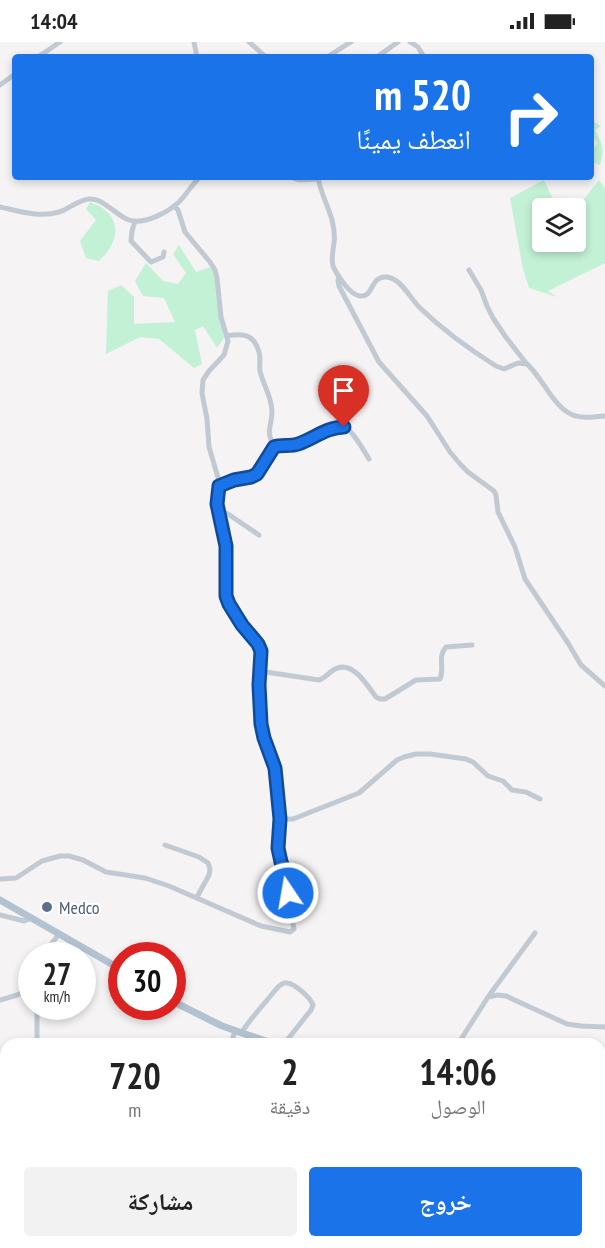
<!DOCTYPE html>
<html lang="ar">
<head>
<meta charset="utf-8">
<style>
  :root { --surface:#fff; --page:#f2f2f2; --text:#222; --muted:#767676; --accent:#1a73e8 }
  body { margin:0; font-family:"PT Sans Narrow","Noto Naskh Arabic",sans-serif; background:var(--page); color:var(--text); direction:rtl; height:100vh; display:flex; flex-direction:column; font-size:22px; white-space:nowrap }
  * { box-sizing:border-box; margin:0 }
  p { font-size:20px; color:var(--muted) }
  .icon { flex:none; width:33px; height:33px; fill:none; stroke:currentColor; stroke-width:2; stroke-linecap:round; stroke-linejoin:round }
  .map { position:relative; flex:1; overflow:hidden; direction:ltr }
  .drawer { position:absolute; left:0px; top:996px; width:606px; height:210px; display:flex; flex-direction:column; background:var(--surface); border-radius:18px 18px 0 0; box-shadow:0 3px 9px #0003; direction:rtl }
  .drawer>* { flex:none }
  .hud { position:absolute; left:12px; top:12px; width:582px; height:126px; border-radius:6px; box-shadow:0 3px 9px #0003; direction:rtl; background:#1a73e8; color:#fff; overflow:hidden }
  .buttons { position:absolute; left:532px; top:156px; display:grid; gap:12px }
  .buttons a { display:grid; place-items:center; width:54px; height:54px; border-radius:6px; background:var(--surface); box-shadow:0 3px 9px #0003; font-size:30px }
  .speed { position:absolute; left:18px; top:900px; display:flex; gap:12px; font-size:30px; font-weight:700; text-align:center }
  .speed>* { display:grid; place-content:center; width:78px; height:78px; border-radius:50%; background:var(--surface); box-shadow:0 3px 9px #0003; line-height:1 }
  .speed small { font-size:15px; font-weight:400 }
  .speed .limit { border:9px solid #d22; background:#fff; color:#111 }
  .pin { position:absolute; display:grid; place-items:center; width:51px; height:51px; color:#fff; margin:-62px -26px; border-radius:50% 50% 50% 0; rotate:-45deg; box-shadow:0 0 6px #0007 }
  .pin .icon { rotate:45deg }
  .me { position:absolute; width:66px; margin:-33px; rotate:348deg; stroke-linejoin:round; filter:drop-shadow(0 0 4px #0008) }
  .turn { display:flex; align-items:center; gap:21px; height:126px; padding:0 24px; font-size:27px }
  .turn .icon { width:78px; height:78px; stroke-width:2.5 }
  .turn b { display:block; font-size:42px; line-height:51px }
  .eta { display:flex; justify-content:space-evenly; align-items:center; height:102px; text-align:center }
  .eta b { font-size:36px; font-weight:700; line-height:42px }
  .action { display:flex; gap:12px; margin-top:auto; padding:12px 24px }
  .action a { flex:1; height:69px; border-radius:6px; background:var(--accent); color:#fff; font-size:24px; font-weight:700; line-height:69px; text-align:center }
  .action a+a { background:var(--page); color:var(--text) }
  .status { display:flex; justify-content:space-between; align-items:center; height:42px; padding:0 30px; background:var(--surface); direction:ltr }
  .status svg { height:16px; fill:currentColor }
  .map>svg:first-child { display:block }
  .green { fill:#c3f1d5 }
  .lines { fill:none; stroke-linecap:round; stroke-linejoin:round }
  .minor { stroke:#c1cad2; stroke-width:5 }
  .major { stroke:#b3c2d1; stroke-width:7 }
  .route-casing { stroke:#114b97; stroke-width:15 }
  .route { stroke:#1a73e8; stroke-width:10 }
  .service-dot { fill:#5c6f8a; stroke:#fff; stroke-width:2 }
  .labels { text-anchor:middle; dominant-baseline:central; stroke-width:4.5; stroke-linejoin:round; paint-order:stroke }
  .service-label { font-size:18px; fill:#4e5e75; stroke:#fff; text-anchor:start }
</style>
</head>
<body>
<div class="status"><b>14:04</b><svg viewBox="0 0 49 12"><path d="M0 12V9h3v3zM5 12V6h3v6zM10 12V3h3v9zM15 12V0h3v12zM26 1h20v11H26zM47 4h2v5h-2z"/></svg></div>
<div class="map">
<svg width="605" height="1206" viewBox="0 0 605 1206">
  <rect width="100%" height="100%" fill="#f5f3f3"/>
  <path class="green" d="M591,78L601,84L595,88C603,103 605,107 600,123L591,120V112L597,101L593,94H591Z
    M544,138L552,155L554,166L562,158L567,156V166H543V200H576V166H571L584,157L599,138L605,146V221L548,249L557,255L529,246L523,227L510,156Z
    M90,160C122,171 122,198 99,219L86,216L80,199L96,178L86,167Z
    M179,203L196,230L211,225L214,229L224,296L217,306L203,284L195,288L202,322L194,326L159,297L140,295L106,312L108,249L121,243L134,255V282L175,280L164,256L143,254L135,239L146,221L163,239L178,242L186,231L173,212Z"/>
  <g class="lines">
    <path class="minor" d="M194,0L197,15
      M249,0L266,15
      M410,0L418,5L424,15
      M38,15L60,0
      M327,15L351,0
      M377,15L398,0
      M0,43L15,32
      M290,135L299,138L318,137
      M318,135C320,150 328,163 332,178C334,186 335,194 334,201C333,209 331,216 333,224C336,231 341,238 345,243C349,248 354,253 360,254C374,256 370,233 387,235C392,236 396,238 399,241C407,248 412,258 420,266C443,288 469,307 496,324L504,327L518,321L527,322C543,336 555,369 576,374C585,377 596,374 605,374
      M0,165C19,169 40,176 59,170C69,167 78,158 89,157C98,156 106,163 113,168C118,172 123,176 129,178C145,183 168,170 179,160C187,152 192,142 200,135
      M135,179L132,189L131,199L151,220L163,215L164,210
      M469,228L481,248L487,264L493,276L505,294L526,321
      M339,234L338,238L339,244L379,320L427,374L450,410L461,423L468,430L494,449L496,453L498,470L515,505L525,537L568,601L581,623L605,644
      M227,294C243,291 254,292 259,310C261,316 259,323 260,329C263,343 271,352 272,369C272,386 265,387 274,405
      M219,444L234,438L251,435L257,432L274,405C282,402 290,405 297,403C303,401 309,396 315,394C320,391 336,384 342,384C351,385 364,409 369,417
      M218,468L228,472L259,493
      M259,629L319,638C326,636 329,630 335,627C353,618 367,643 376,655L380,657H385L416,638L440,637C445,626 437,615 446,605L472,603
      M280,777H293L359,751L397,718L404,715L416,712H430L466,717L473,720L488,734L503,739L512,748L526,750L540,757
      M165,803L199,815L208,821L210,827L209,833L197,855
      M0,837L16,836L42,819L60,814H69L83,818L106,830L145,836L169,844L261,884L290,890L294,887L290,867L287,836L278,810V794L280,777L275,726L264,696L261,682L259,643L261,609L258,602L242,583L226,554V504L217,462L219,439L209,405L207,377L202,351L203,338L209,329L224,313L228,299L221,275L217,236L215,228L210,220L185,190L178,168L174,164
      M0,873L24,879L32,876
      M42,914L59,892
      M31,947L32,934
      M488,955L535,891
      M0,958L17,953L31,946
      M35,964L37,972V1002
      M241,991L252,976L278,945C281,943 283,940 287,941C295,942 310,955 313,963L311,968L284,1002
      M231,1002L235,989
      M458,1002L488,955L498,953L506,954L567,982L581,984L605,985
      M0,1152L6,1151
      M78,1200L80,1206
      M282,1200L283,1206
      M466,1200L468,1206"/>
    <path class="major" d="M0,858L122,928
      M172,959L222,984L274,1002
      M600,1096L605,1098"/>
  </g>
  <g class="lines">
    <defs>
      <path id="route" d="M288,851L287,836L281,820L278,806L280,777L275,726L264,696L261,682L259,643L261,609L258,602L242,583L229,562L226,554V504L217,462L219,444L234,438L251,435L257,432L274,405C282,402 290,405 298,402C313,397 327,385 344,385"/>
    </defs>
    <use href="#route" class="route-casing"/>
    <use href="#route" class="route"/>
  </g>
  <circle class="service-dot" cx="47" cy="865" r="6"/>
  <g class="labels">
    <g class="service-label">
      <text x="59" y="865">Medco</text>
    </g>
  </g>
</svg>
<div class="buttons">
<a><svg class="icon" aria-label="layers" viewBox="0 0 24 24"><path d="M12 4l9 5-9 5-9-5zM3 14l9 5 9-5"/></svg></a>
</div>
<div class="speed"><div>27<small>km/h</small></div><div class="limit">30</div></div>
<div class="pin" style="left:344px;top:385px;background:#d93025"><svg class="icon" aria-label="arrive" viewBox="0 0 24 24"><path d="M6 21V4h12l-3 4 3 4H6"/></svg></div>
<svg class="me" style="left:288px;top:851px" viewBox="-20 -20 40 40"><circle r="17" fill="#1a73e8" stroke="#fff" stroke-width="3"/><path d="M0-11L8 9 0 5-8 9z" fill="#fff"/></svg>
<div class="hud">
<div class="turn"><svg class="icon" aria-label="right" viewBox="0 0 24 24"><path d="M7 20v-9h11M14 6l5 5-5 5"/></svg><div><b>520 m</b>انعطف يمينًا</div></div>
</div>
<section class="drawer">
<div class="eta">
<div><b>14:06</b><p>الوصول</p></div>
<div><b>2</b><p>دقيقة</p></div>
<div><b>720</b><p>m</p></div>
</div>
<div class="action"><a>خروج</a><a>مشاركة</a></div>
</section>
</div>
</body>
</html>
